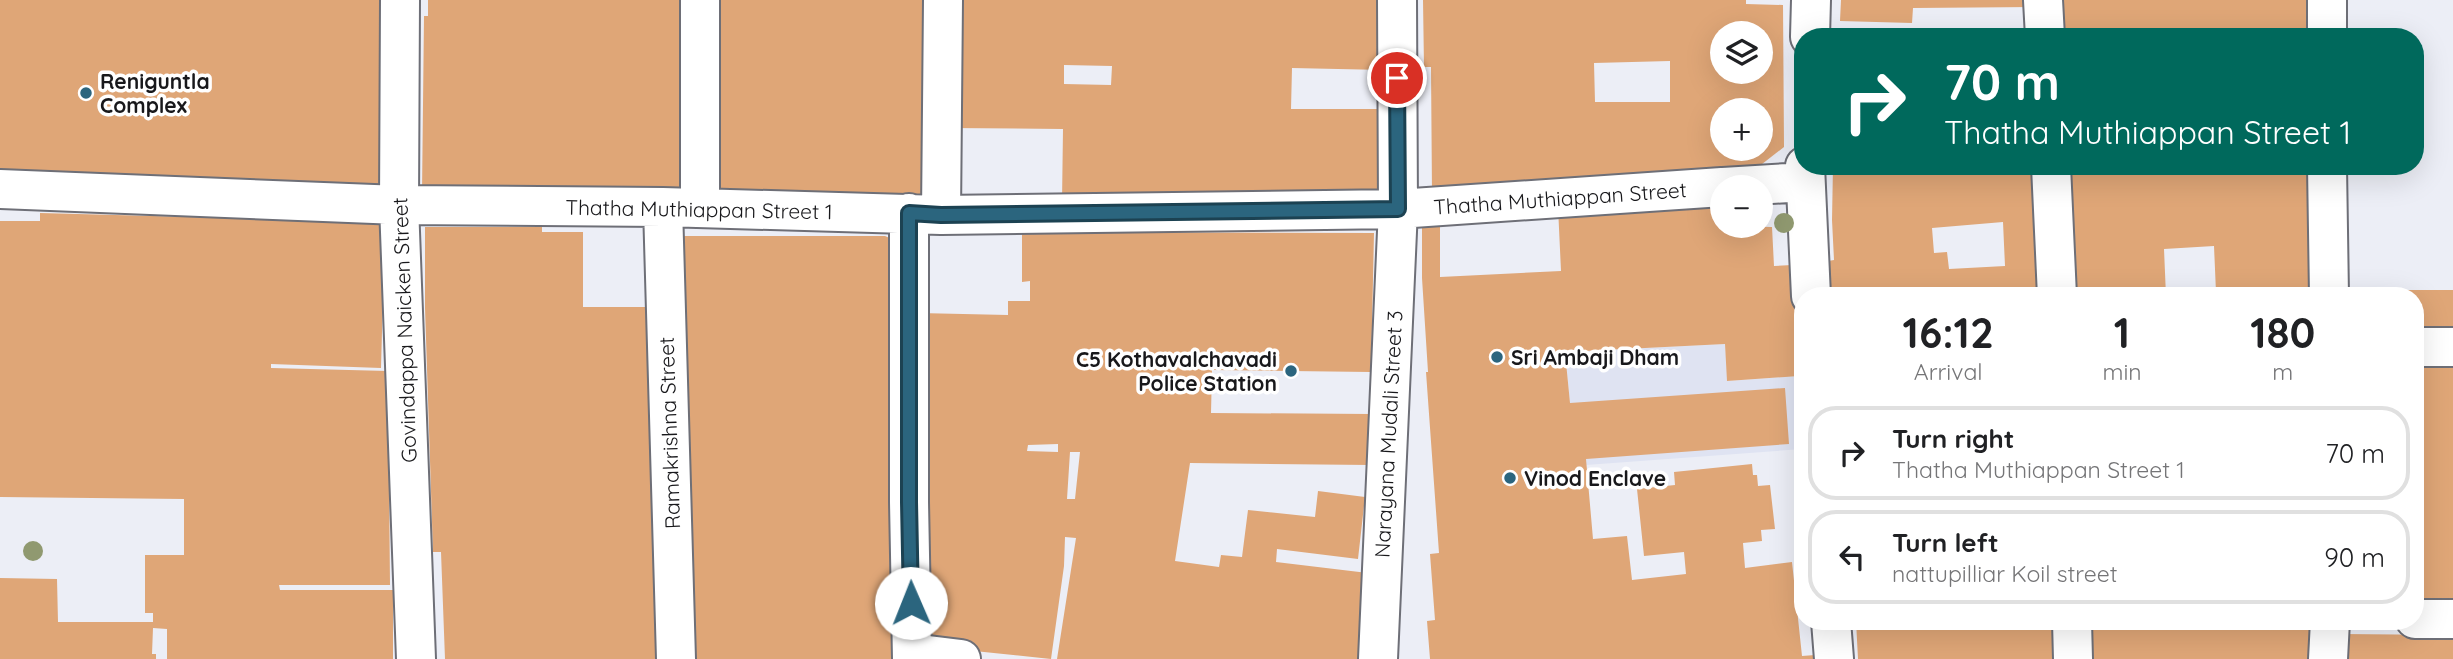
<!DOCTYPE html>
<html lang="en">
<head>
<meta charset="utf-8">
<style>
  :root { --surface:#fff; --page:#f6f6f6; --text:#202124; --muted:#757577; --line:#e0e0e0 }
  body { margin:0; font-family:Quicksand,sans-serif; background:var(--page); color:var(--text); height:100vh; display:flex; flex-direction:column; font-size:26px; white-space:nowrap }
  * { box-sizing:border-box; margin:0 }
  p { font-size:23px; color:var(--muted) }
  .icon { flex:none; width:38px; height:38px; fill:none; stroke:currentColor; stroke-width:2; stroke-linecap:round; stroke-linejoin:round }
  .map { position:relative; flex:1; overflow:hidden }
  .side { position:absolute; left:1794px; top:287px; width:630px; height:343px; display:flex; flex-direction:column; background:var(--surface); border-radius:28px; box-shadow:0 7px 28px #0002 }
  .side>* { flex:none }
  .hud { position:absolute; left:1794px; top:28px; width:630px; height:147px; border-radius:28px; box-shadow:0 7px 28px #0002; background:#00695c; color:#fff; overflow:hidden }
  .buttons { position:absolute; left:1710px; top:21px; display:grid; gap:14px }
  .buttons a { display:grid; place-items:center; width:63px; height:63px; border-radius:50%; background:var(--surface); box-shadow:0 7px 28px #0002; font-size:35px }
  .pin { position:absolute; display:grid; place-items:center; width:60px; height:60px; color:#fff; margin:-30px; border:4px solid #fff; border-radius:50%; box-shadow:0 2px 7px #0007 }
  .me { position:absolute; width:77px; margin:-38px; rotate:359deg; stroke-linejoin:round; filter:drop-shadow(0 0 5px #0008) }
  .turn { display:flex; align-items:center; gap:24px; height:147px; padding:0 35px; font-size:32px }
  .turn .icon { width:91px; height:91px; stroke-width:2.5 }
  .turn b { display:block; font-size:49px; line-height:60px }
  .eta { display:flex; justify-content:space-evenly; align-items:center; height:119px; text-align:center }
  .eta b { font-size:42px; font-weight:800; line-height:49px }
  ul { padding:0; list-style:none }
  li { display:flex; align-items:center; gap:21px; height:94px; margin:0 14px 10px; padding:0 21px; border:4px solid var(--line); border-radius:28px }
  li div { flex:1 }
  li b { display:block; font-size:26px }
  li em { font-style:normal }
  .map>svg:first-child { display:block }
  .built { fill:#dfe3f2 }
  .building { fill:#dfa677; fill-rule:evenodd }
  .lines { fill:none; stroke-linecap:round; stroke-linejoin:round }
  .minor-casing { stroke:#6e6f77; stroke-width:42 }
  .minor { stroke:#fff; stroke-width:38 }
  .tree { fill:#909970 }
  .route-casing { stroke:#1c4252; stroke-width:18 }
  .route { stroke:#2b657e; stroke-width:12 }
  .poi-dot { fill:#2b657e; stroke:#fff; stroke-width:2.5 }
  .labels { text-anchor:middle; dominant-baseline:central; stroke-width:7; stroke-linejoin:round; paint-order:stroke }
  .poi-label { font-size:21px; font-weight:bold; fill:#18181b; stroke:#fff; text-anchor:start }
  .street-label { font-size:21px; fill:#18181b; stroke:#fff }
</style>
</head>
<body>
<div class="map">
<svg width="2453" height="659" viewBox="0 0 2453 659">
  <rect width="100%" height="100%" fill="#eceef6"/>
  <path class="built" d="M1725,344L1728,381L1799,376L1802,449L1586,465L1570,403L1565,352Z"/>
  <path class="building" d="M0,0H383L388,178L377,188L0,181Z
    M428,0H696L693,194L422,193L424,16H428Z
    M710,0H938L934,197L710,191Z
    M957,0H1384V70L1292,68L1291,109H1384L1382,196L1062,202L1063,129L948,128ZM1064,65L1112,66L1111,85L1064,84Z
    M1423,0H1746V4L1783,5L1784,147L1748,175L1432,194L1431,67H1424ZM1722,33H1760V72H1722ZM1670,61V102H1595L1594,63ZM1722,110H1760V149H1722Z
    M1841,0H2034V7L1913,8L1912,23L1840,21Z
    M2052,0H2310V37H2053Z
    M1833,166H2046L2051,296H1830L1828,261L1834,260L1832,220ZM2003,222L2005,266L1949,269L1947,252L1934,253L1932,228Z
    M2058,166H2315L2319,296H2193V294L2216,292L2214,246L2164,249L2166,296H2066Z
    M1722,202V226L1772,227L1774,266L1792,265L1799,376L1727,381L1725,344L1565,352L1570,403L1785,388L1789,444L1586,459L1593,539L1627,536L1632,580L1686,574L1684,552L1644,556L1637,489L1675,485L1674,472L1752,464L1753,475H1757L1758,486L1770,485L1775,529L1761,530L1762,541L1743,543L1745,568L1792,562L1802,656L1815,655L1816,659H1430L1427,621L1435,620L1430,554L1439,553L1426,372H1428L1422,278V215L1440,214V277L1561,271L1558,207Z
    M40,213L385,222L381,368L271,364V368L388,371L390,585H279L280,590H393V659H167V629L153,628L152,654H156V659H0V578L57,579L58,622H153V613H145V555H184V499L0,497V221H40Z
    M425,227H542V232H583V307H654L666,659H445L441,552H433L425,308Z
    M1022,232L1374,233L1371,372L1212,370L1211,413L1371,414V465L1190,463L1175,561L1219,567L1221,555L1242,557L1248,510L1315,517L1318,491L1365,497L1358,559L1277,549L1276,562L1376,574L1366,659H1057L1076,538L1065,537L1064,566L1051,659L926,646L918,313L1008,315V301H1030V281L1022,282ZM1058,444V452L1027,451L1028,445ZM1070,452H1080L1075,499H1067Z
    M671,236H885L894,240L900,659H685Z
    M2338,290H2453V336H2415V296H2338Z
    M2415,360L2453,361V612L2415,611Z
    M1856,621H2065L2067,659H1858Z
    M2084,621H2317L2318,659H2081Z
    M2341,634L2453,635V659H2340Z"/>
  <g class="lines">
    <defs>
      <path id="minor" d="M400,0L399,205L416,659
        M2043,0L2045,37
        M2327,0V37
        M1810,37L1811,0
        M1805,166L1811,296
        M2051,166L2057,296
        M2327,166L2329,296
        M1723,187L1804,182
        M0,189L399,205L663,207L941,215L1398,209L1722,187
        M663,207L676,659
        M700,208V0
        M909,213V502L912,659
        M941,215L943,0
        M2415,347H2453
        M2415,619H2453
        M1831,621L1834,659
        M2072,621L2073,659
        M912,653L961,659
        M1378,659L1398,209L1397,0
        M2328,659L2330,621"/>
    </defs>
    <use href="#minor" class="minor-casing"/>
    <use href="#minor" class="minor"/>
  </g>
  <g class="tree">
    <circle cx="1784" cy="223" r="10"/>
    <circle cx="33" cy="551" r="10"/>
  </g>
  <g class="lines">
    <defs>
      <path id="route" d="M911,603L909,502V213L941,215L1398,209L1397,78"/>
    </defs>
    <use href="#route" class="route-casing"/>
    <use href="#route" class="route"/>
  </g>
  <g class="poi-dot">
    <circle cx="86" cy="93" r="7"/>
    <circle cx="1497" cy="357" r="7"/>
    <circle cx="1291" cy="371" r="7"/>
    <circle cx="1510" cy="478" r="7"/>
  </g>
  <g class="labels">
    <g class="poi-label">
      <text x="100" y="81">Reniguntla<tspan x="100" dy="24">Complex</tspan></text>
      <text x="1511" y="357">Sri Ambaji Dham</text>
      <text x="1277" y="359" text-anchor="end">C5 Kothavalchavadi<tspan x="1277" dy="24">Police Station</tspan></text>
      <text x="1524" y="478">Vinod Enclave</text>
    </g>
    <g class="street-label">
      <text transform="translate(1560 198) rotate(-4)">Thatha Muthiappan Street</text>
      <text transform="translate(699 209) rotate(1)">Thatha Muthiappan Street 1</text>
      <text transform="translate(404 330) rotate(-92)">Govindappa Naicken Street</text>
      <text transform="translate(669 433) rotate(-92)">Ramakrishna Street</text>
      <text transform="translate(1388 434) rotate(-87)">Narayana Mudali Street 3</text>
    </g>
  </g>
</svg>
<div class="buttons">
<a><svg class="icon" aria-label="layers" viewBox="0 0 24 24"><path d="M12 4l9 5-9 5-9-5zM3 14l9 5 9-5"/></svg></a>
<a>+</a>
<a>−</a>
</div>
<div class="pin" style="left:1397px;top:78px;background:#d93025"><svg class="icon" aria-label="arrive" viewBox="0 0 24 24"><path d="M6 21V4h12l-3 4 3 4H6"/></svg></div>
<svg class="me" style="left:911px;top:603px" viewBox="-20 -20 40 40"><circle r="19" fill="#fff"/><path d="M0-13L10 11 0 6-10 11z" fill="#2b657e"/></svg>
<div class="hud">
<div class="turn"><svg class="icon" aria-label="right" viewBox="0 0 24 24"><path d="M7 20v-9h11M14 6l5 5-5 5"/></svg><div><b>70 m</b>Thatha Muthiappan Street 1</div></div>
</div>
<section class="side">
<div class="eta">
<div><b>16:12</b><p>Arrival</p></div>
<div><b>1</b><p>min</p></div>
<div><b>180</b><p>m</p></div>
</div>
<ul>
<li><svg class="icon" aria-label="right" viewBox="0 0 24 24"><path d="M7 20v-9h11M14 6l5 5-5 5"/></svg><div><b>Turn right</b><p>Thatha Muthiappan Street 1</p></div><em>70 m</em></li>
<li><svg class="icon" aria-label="left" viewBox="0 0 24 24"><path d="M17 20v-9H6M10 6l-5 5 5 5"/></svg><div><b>Turn left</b><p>nattupilliar Koil street</p></div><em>90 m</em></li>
</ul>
</section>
</div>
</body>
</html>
